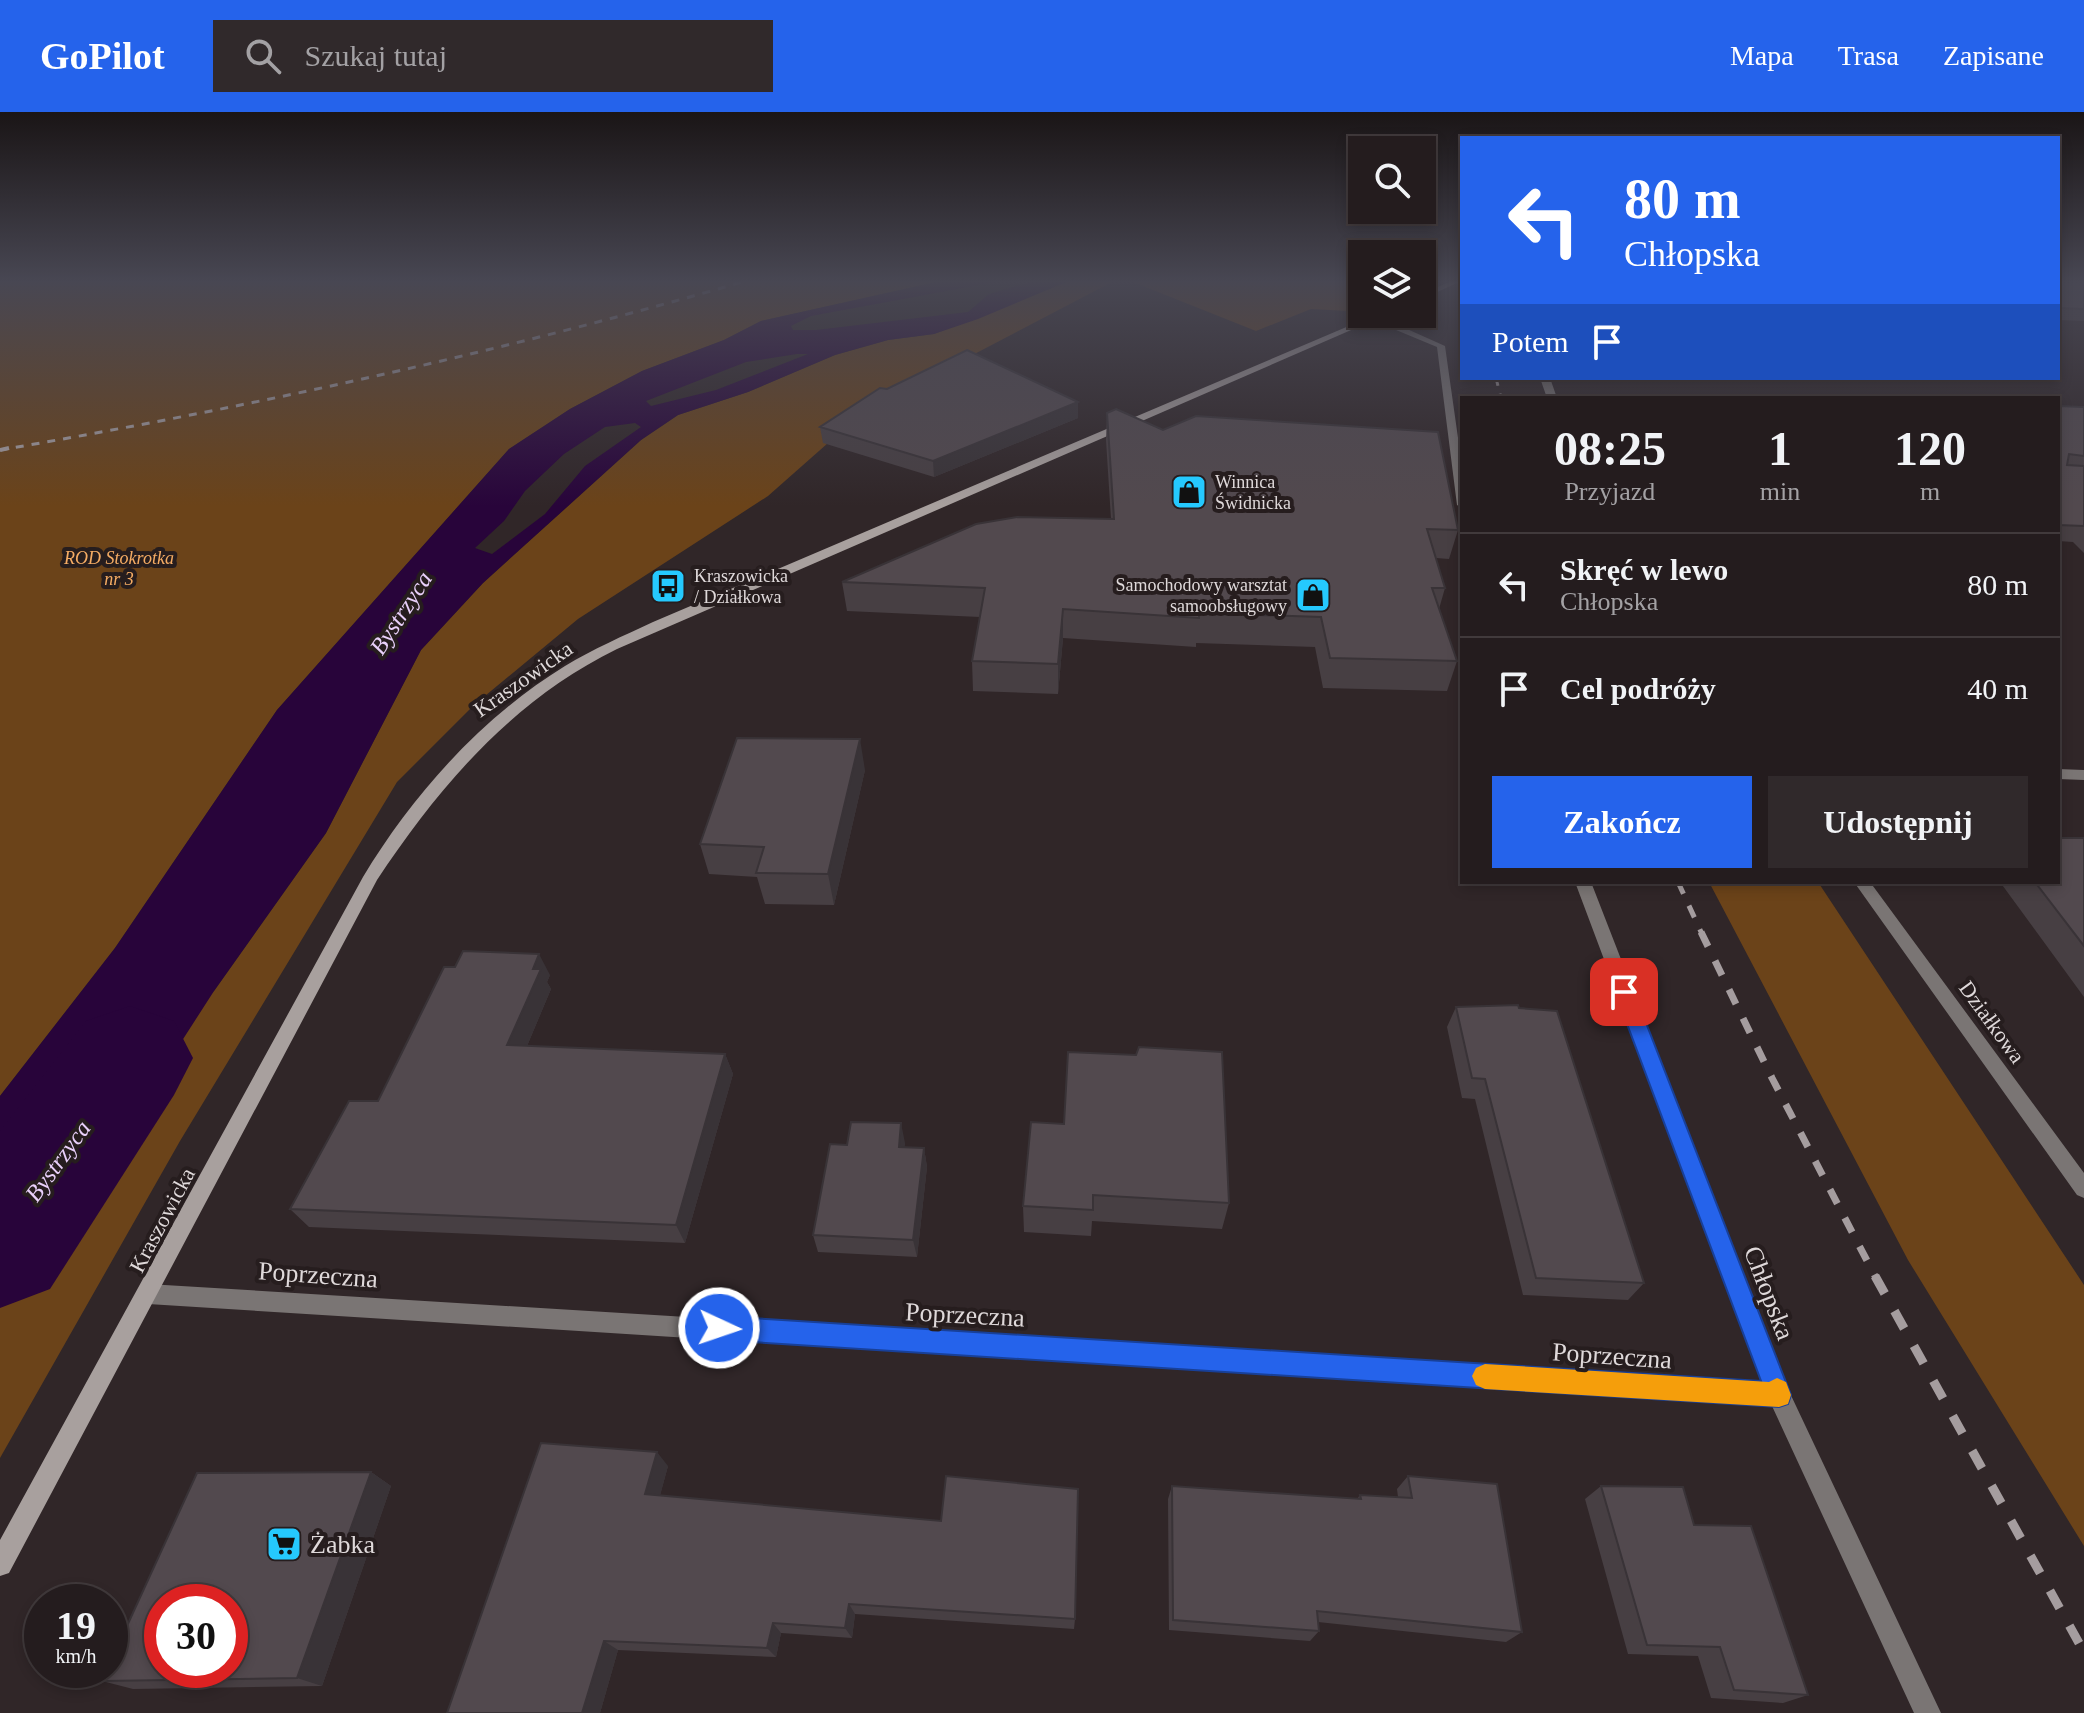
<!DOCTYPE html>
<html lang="pl">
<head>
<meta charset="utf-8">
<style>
  :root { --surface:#241c1e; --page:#30292b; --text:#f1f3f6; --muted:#a3a1a4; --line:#413a3c; --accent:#2563eb }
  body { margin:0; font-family:"Times New Roman",serif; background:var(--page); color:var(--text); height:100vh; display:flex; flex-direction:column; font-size:30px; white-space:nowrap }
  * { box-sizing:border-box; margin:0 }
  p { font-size:26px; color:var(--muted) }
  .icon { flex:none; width:44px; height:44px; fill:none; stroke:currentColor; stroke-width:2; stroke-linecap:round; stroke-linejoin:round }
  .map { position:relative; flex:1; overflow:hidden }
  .drawer { position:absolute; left:1460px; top:284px; width:600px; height:488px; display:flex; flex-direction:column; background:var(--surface); border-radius:0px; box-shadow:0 4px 12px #0003,0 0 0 2px var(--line) }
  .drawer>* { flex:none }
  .banner { position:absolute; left:1460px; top:24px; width:600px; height:244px; border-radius:0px; box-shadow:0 4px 12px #0003,0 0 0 2px var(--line); background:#2563eb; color:#fff; overflow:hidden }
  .fabs { position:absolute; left:1348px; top:24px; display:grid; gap:16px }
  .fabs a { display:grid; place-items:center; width:88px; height:88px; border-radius:0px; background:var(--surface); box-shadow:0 4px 12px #0003,0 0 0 2px var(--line); font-size:40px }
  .speed { position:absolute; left:24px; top:1472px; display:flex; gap:16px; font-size:40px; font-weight:700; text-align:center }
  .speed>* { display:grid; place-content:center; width:104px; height:104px; border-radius:50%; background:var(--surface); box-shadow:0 4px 12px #0003,0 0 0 2px var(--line); line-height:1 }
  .speed small { font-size:20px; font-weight:400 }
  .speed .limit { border:12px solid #d22; background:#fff; color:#111 }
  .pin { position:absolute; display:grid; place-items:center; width:68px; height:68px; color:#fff; margin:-34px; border-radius:16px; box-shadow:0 4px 12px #0006 }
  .me { position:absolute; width:88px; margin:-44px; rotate:93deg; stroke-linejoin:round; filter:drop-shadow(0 0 6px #0008) }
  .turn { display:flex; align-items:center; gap:28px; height:168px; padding:0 32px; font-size:36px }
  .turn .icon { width:104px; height:104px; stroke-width:2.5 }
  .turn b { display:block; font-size:56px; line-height:68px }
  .then { display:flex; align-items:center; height:76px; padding:0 32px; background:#0003; gap:16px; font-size:30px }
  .eta { display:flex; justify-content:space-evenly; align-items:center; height:136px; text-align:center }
  .eta b { font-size:48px; font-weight:600; line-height:56px }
  .cta { display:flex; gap:16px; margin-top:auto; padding:16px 32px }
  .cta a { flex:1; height:92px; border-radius:0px; background:var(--accent); color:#fff; font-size:32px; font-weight:600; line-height:92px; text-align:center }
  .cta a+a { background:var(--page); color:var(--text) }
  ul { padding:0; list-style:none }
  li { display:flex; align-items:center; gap:24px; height:104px; padding:0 32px; border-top:2px solid var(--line) }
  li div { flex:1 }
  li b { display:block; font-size:30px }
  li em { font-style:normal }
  header { display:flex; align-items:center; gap:48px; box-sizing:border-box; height:112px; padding:0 40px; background:var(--accent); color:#fff }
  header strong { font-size:38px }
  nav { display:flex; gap:44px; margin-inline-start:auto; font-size:28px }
  .search { width:560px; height:72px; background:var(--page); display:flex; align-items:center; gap:20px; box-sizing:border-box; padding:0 28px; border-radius:0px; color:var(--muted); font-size:30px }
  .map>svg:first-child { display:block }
  .green { fill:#6b4319 }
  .water { fill:#28043a; fill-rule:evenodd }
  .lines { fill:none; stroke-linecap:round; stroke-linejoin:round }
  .river { fill:#28043a; fill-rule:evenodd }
  .street { fill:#7a7574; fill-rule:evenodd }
  .secondary { fill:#a8a09e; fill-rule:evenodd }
  .rail-far4 { stroke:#a59d9f; stroke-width:3; stroke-dasharray:8 8; stroke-linecap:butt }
  .rail-far3 { stroke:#a59d9f; stroke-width:4; stroke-dasharray:10 10; stroke-linecap:butt }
  .rail-far2 { stroke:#a59d9f; stroke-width:5; stroke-dasharray:13 13; stroke-linecap:butt }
  .rail-far1 { stroke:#a59d9f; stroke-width:7; stroke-dasharray:16 16; stroke-linecap:butt }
  .rail { stroke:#a59d9f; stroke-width:9; stroke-dasharray:20 20; stroke-linecap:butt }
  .wall { fill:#473f43 }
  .shaded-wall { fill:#393337 }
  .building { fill:#52494e; stroke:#393337; stroke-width:2; fill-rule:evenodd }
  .route { fill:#2563eb; stroke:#184099; stroke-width:2 }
  .slow { fill:#f59e0b }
  .labels { text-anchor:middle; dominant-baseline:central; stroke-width:8; stroke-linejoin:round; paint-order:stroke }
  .far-poi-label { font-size:18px; fill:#dfd9da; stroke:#261d1e; text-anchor:start }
  .far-park-label { font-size:18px; font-style:italic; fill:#f5ac64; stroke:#261d1e }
  .street-label { font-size:22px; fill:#dfd9da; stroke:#261d1e }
  .water-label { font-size:24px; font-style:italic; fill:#e9d0fa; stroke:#261d1e }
  .near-street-label { font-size:26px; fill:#dfd9da; stroke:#261d1e }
  .near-poi-label { font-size:26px; fill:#dfd9da; stroke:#261d1e; text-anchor:start }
</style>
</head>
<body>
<header>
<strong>GoPilot</strong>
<div class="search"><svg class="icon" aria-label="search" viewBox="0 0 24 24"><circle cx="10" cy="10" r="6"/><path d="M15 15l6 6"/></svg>Szukaj tutaj</div>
<nav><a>Mapa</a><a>Trasa</a><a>Zapisane</a></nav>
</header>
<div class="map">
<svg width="2084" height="1601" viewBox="0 0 2084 1601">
  <rect width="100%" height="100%" fill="#302628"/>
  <path class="green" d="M0,170H936L761,209L724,228L642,259L570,297L509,337L277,598L115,836L0,984Z
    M1066,170H1112L940,260L845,316L768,384L578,507L474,593L397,670L180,1029L0,1346V1072L214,879L326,721L421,538L483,471L641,328L678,303L748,280L835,243L888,228L934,222Z
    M1133,170H1362V193L1348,199L1311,197L1256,219Z
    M1709,770H1818L2084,1173V1434L1908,1148Z"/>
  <path class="water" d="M936,170H995L811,204L791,214L793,218H816L968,200L989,182L1030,170H1066L978,207L934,222L888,228L835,243L748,280L678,303L641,328L483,471L421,538L326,721L214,879L93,1067L0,1073V984L115,836L277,598L509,337L570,297L642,259L724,228L761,209ZM797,242H808L716,278L651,294L646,289L746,250ZM635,311L641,315L585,354L545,402L492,442L475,436L504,409L525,379L564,342L605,315Z"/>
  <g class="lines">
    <path class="river" d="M130,894L174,909L193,946L174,983L50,1177L0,1196V1019L86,909Z"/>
    <path class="street" d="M1372,204H1378L1445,234L1462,354V396L1457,393L1437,235L1372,208Z
      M1540,266H1550L1557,286H1547Z
      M2058,657L2084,658V668L2058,667Z
      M1575,770H1591L1788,1277L1941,1601H1914L1772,1294L148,1192L141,1189L138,1182L141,1175L148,1172L1763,1271Z
      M1854,770H1870L2084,1061V1086L2077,1083Z"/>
    <path class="secondary" d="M1449,170H1459L1422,187V182Z
      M1377,202H1388L617,537C513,588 440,673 377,768L9,1461L0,1464V1428L363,765C413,682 482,605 565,554C593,537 623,524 653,510Z"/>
    <path class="rail-far4" d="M1496,266L1501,286
      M0,338C251,295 498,241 742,170"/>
    <path class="rail-far3" d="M0,338L9,336"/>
    <path class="rail-far2" d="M1678,770L1702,822"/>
    <path class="rail-far1" d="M1701,820L1772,966L1876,1166"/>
    <path class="rail" d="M1875,1164L2084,1540"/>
  </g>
  <path class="wall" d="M2058,170H2084V209L2058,208Z
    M887,277L1078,290V306L934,365L823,331L820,315Z
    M2058,294L2084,295V441L2073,430L2058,429Z
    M1107,301L1163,318L1458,418L1449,447L1436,446L1445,476L1439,497L1457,549L1447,579L1323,576L1315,535L1196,531V535L1063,526L1058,582L973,579L972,549L980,505L847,499L842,470L1111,407L1106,328Z
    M865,658L834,793L765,792L757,765L709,762L700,732Z
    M2084,726V885L2000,770H2058Z
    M550,863L547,870L551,877L527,934L725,942L733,962L685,1131L309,1115L290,1097L378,989Z
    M1456,895L1644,1171L1628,1188L1523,1183L1475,987L1462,986L1447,915Z
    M1031,1010L1229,1091L1222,1117L1092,1109L1091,1124L1024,1120L1023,1094Z
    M905,1031L904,1035L924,1036L927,1055L917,1145L818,1140L813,1123L847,1033Z
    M668,1354L660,1383L1075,1507L1074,1517L855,1502L852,1526L781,1521L776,1545L618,1538L600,1601H447Z
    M371,1360L391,1374L322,1574L133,1577L102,1569Z
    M1408,1364L1522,1520L1506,1530L1318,1510L1319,1519L1310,1529L1169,1518L1168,1387L1172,1374L1357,1387L1360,1383L1398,1385L1397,1377Z
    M1601,1374L1694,1413L1808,1583L1783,1591L1711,1586L1698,1544L1628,1542L1585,1387Z"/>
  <path class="shaded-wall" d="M1078,290V306L934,365L933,349Z
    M1063,497V526L1058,582V552Z
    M860,627L865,658L834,793L828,762Z
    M539,842L550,863L547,870L551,877L519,953L507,933Z
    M725,942L733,962L685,1131L676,1113Z
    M901,1011L905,1031L902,1054L899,1035Z
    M924,1036L927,1055L917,1145L913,1128Z
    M657,1340L668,1354L657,1395L645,1382Z
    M371,1360L391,1374L322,1574L297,1566Z
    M849,1492L855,1502L852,1526L845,1516Z
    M773,1511L781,1521L776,1545L767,1536Z
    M604,1529L618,1538L600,1601H582Z"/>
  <path class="building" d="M2058,170H2084V197L2058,196Z
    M967,238L1078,290L933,349L820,315L880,276L887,277Z
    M2058,294L2084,295V344L2069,342L2067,353L2084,354V414L2058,413Z
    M1116,297L1163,318L1196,304L1438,320L1458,418L1427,417L1445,476H1432L1457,549L1330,546L1321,505L1199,501V506L1063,497L1058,552L972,549L985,476L842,470L976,412L1017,405L1114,407L1107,301Z
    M737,626L860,627L828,762L756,761L764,735L700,732Z
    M2058,726H2084V834L2035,770H2058Z
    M463,839L539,842L533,857H541L507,933L725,942L676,1113L290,1097L349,989H378L444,855H455Z
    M1518,893L1519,896L1557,899L1644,1171L1536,1166L1485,967L1472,966L1456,895Z
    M1139,935L1222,940L1229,1091L1093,1083V1098L1023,1094L1031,1010L1064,1012L1068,940L1136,943Z
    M851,1010L901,1011L899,1035L924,1036L913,1128L813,1123L830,1032L847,1033Z
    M541,1331L657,1340L645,1382L941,1409L946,1364L1078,1377L1075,1507L849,1492L845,1516L773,1511L767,1536L604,1529L582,1601H447Z
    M371,1360L297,1566L102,1569L107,1558H110V1551L197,1361ZM162,1490H230V1558H162Z
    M1408,1364L1497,1372L1522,1520L1317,1499L1319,1519L1173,1508L1172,1374L1361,1387L1360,1383L1412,1386Z
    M1601,1374L1683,1375L1694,1413L1751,1414L1808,1583L1734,1578L1720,1535L1647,1533Z"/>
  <linearGradient id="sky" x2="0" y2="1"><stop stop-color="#1a1516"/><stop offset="0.43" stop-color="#484753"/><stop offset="1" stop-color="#484753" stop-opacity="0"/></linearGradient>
  <rect width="2084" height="394" fill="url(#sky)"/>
  <path class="route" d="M1624,872L1634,880L1791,1283L1788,1292L1779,1295L719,1228L710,1225L707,1216L710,1208L719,1204L1761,1269L1615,880Z"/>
  <path class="slow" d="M1485,1252L1769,1270L1777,1266L1786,1270L1791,1283L1788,1292L1779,1295L1485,1277L1476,1273L1472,1264L1476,1256Z"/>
  <defs>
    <symbol id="shop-square" viewBox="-11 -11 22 22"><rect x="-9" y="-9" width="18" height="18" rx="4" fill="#25c9fe" stroke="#261d1e"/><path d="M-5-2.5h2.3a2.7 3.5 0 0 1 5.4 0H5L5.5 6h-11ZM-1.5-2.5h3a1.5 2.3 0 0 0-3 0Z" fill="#111"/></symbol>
    <symbol id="bus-square" viewBox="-11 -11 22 22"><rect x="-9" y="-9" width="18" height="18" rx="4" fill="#25c9fe" stroke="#261d1e"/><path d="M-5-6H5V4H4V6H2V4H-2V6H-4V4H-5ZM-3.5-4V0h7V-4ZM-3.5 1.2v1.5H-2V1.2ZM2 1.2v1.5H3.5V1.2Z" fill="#111"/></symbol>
    <symbol id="supermarket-square" viewBox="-11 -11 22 22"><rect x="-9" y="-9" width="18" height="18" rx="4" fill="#25c9fe" stroke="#261d1e"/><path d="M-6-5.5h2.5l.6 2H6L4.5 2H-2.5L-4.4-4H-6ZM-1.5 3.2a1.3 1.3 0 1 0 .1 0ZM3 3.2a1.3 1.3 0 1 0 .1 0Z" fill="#111"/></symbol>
  </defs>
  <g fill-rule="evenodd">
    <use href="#shop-square" x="1169" y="360" width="40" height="40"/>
    <use href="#bus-square" x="648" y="454" width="40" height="40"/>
    <use href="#shop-square" x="1293" y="463" width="40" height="40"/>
    <use href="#supermarket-square" x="264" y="1412" width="40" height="40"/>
  </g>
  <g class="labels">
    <g class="far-poi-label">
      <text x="1215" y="370">Winnica<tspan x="1215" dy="21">Świdnicka</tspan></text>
      <text x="694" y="464">Kraszowicka<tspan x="694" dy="21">/ Działkowa</tspan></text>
      <text x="1287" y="473" text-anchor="end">Samochodowy warsztat<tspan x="1287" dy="21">samoobsługowy</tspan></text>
    </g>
    <g class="far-park-label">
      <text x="119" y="446">ROD Stokrotka<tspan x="119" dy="21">nr 3</tspan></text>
    </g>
    <g class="street-label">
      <text transform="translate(523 567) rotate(-35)">Kraszowicka</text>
      <text transform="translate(1992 910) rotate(54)">Działkowa</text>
      <text transform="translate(162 1108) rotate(-62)">Kraszowicka</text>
    </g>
    <g class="water-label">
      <text transform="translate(401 501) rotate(-57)">Bystrzyca</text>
      <text transform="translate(58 1049) rotate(-54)">Bystrzyca</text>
    </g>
    <g class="near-street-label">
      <text transform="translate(318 1163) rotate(4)">Poprzeczna</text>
      <text transform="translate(1769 1181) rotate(69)">Chłopska</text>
      <text transform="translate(965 1203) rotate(3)">Poprzeczna</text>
      <text transform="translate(1612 1244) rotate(4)">Poprzeczna</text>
    </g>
    <g class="near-poi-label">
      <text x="310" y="1432">Żabka</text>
    </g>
  </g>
</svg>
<div class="fabs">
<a><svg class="icon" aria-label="search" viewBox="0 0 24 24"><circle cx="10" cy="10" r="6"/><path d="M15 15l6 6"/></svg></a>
<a><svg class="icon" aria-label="layers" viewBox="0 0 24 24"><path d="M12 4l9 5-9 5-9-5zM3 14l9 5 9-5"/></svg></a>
</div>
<div class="speed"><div>19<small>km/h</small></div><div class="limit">30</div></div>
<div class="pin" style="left:1624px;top:880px;background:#d93025"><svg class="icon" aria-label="arrive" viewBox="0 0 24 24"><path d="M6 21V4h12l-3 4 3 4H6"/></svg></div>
<svg class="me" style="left:719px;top:1216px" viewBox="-20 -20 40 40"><circle r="17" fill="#2563eb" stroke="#fff" stroke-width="3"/><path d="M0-11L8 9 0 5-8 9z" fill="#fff"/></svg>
<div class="banner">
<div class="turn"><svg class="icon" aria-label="left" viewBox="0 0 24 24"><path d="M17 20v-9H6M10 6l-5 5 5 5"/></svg><div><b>80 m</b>Chłopska</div></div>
<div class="then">Potem<svg class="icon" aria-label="arrive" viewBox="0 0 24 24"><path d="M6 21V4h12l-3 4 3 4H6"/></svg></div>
</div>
<section class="drawer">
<div class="eta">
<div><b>08:25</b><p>Przyjazd</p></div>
<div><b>1</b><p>min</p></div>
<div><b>120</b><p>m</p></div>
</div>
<ul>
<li><svg class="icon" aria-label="left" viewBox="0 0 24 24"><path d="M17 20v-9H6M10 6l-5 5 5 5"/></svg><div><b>Skręć w lewo</b><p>Chłopska</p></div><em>80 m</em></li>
<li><svg class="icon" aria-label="arrive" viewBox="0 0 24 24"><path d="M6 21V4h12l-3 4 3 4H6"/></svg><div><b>Cel podróży</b></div><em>40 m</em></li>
</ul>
<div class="cta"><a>Zakończ</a><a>Udostępnij</a></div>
</section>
</div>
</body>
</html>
